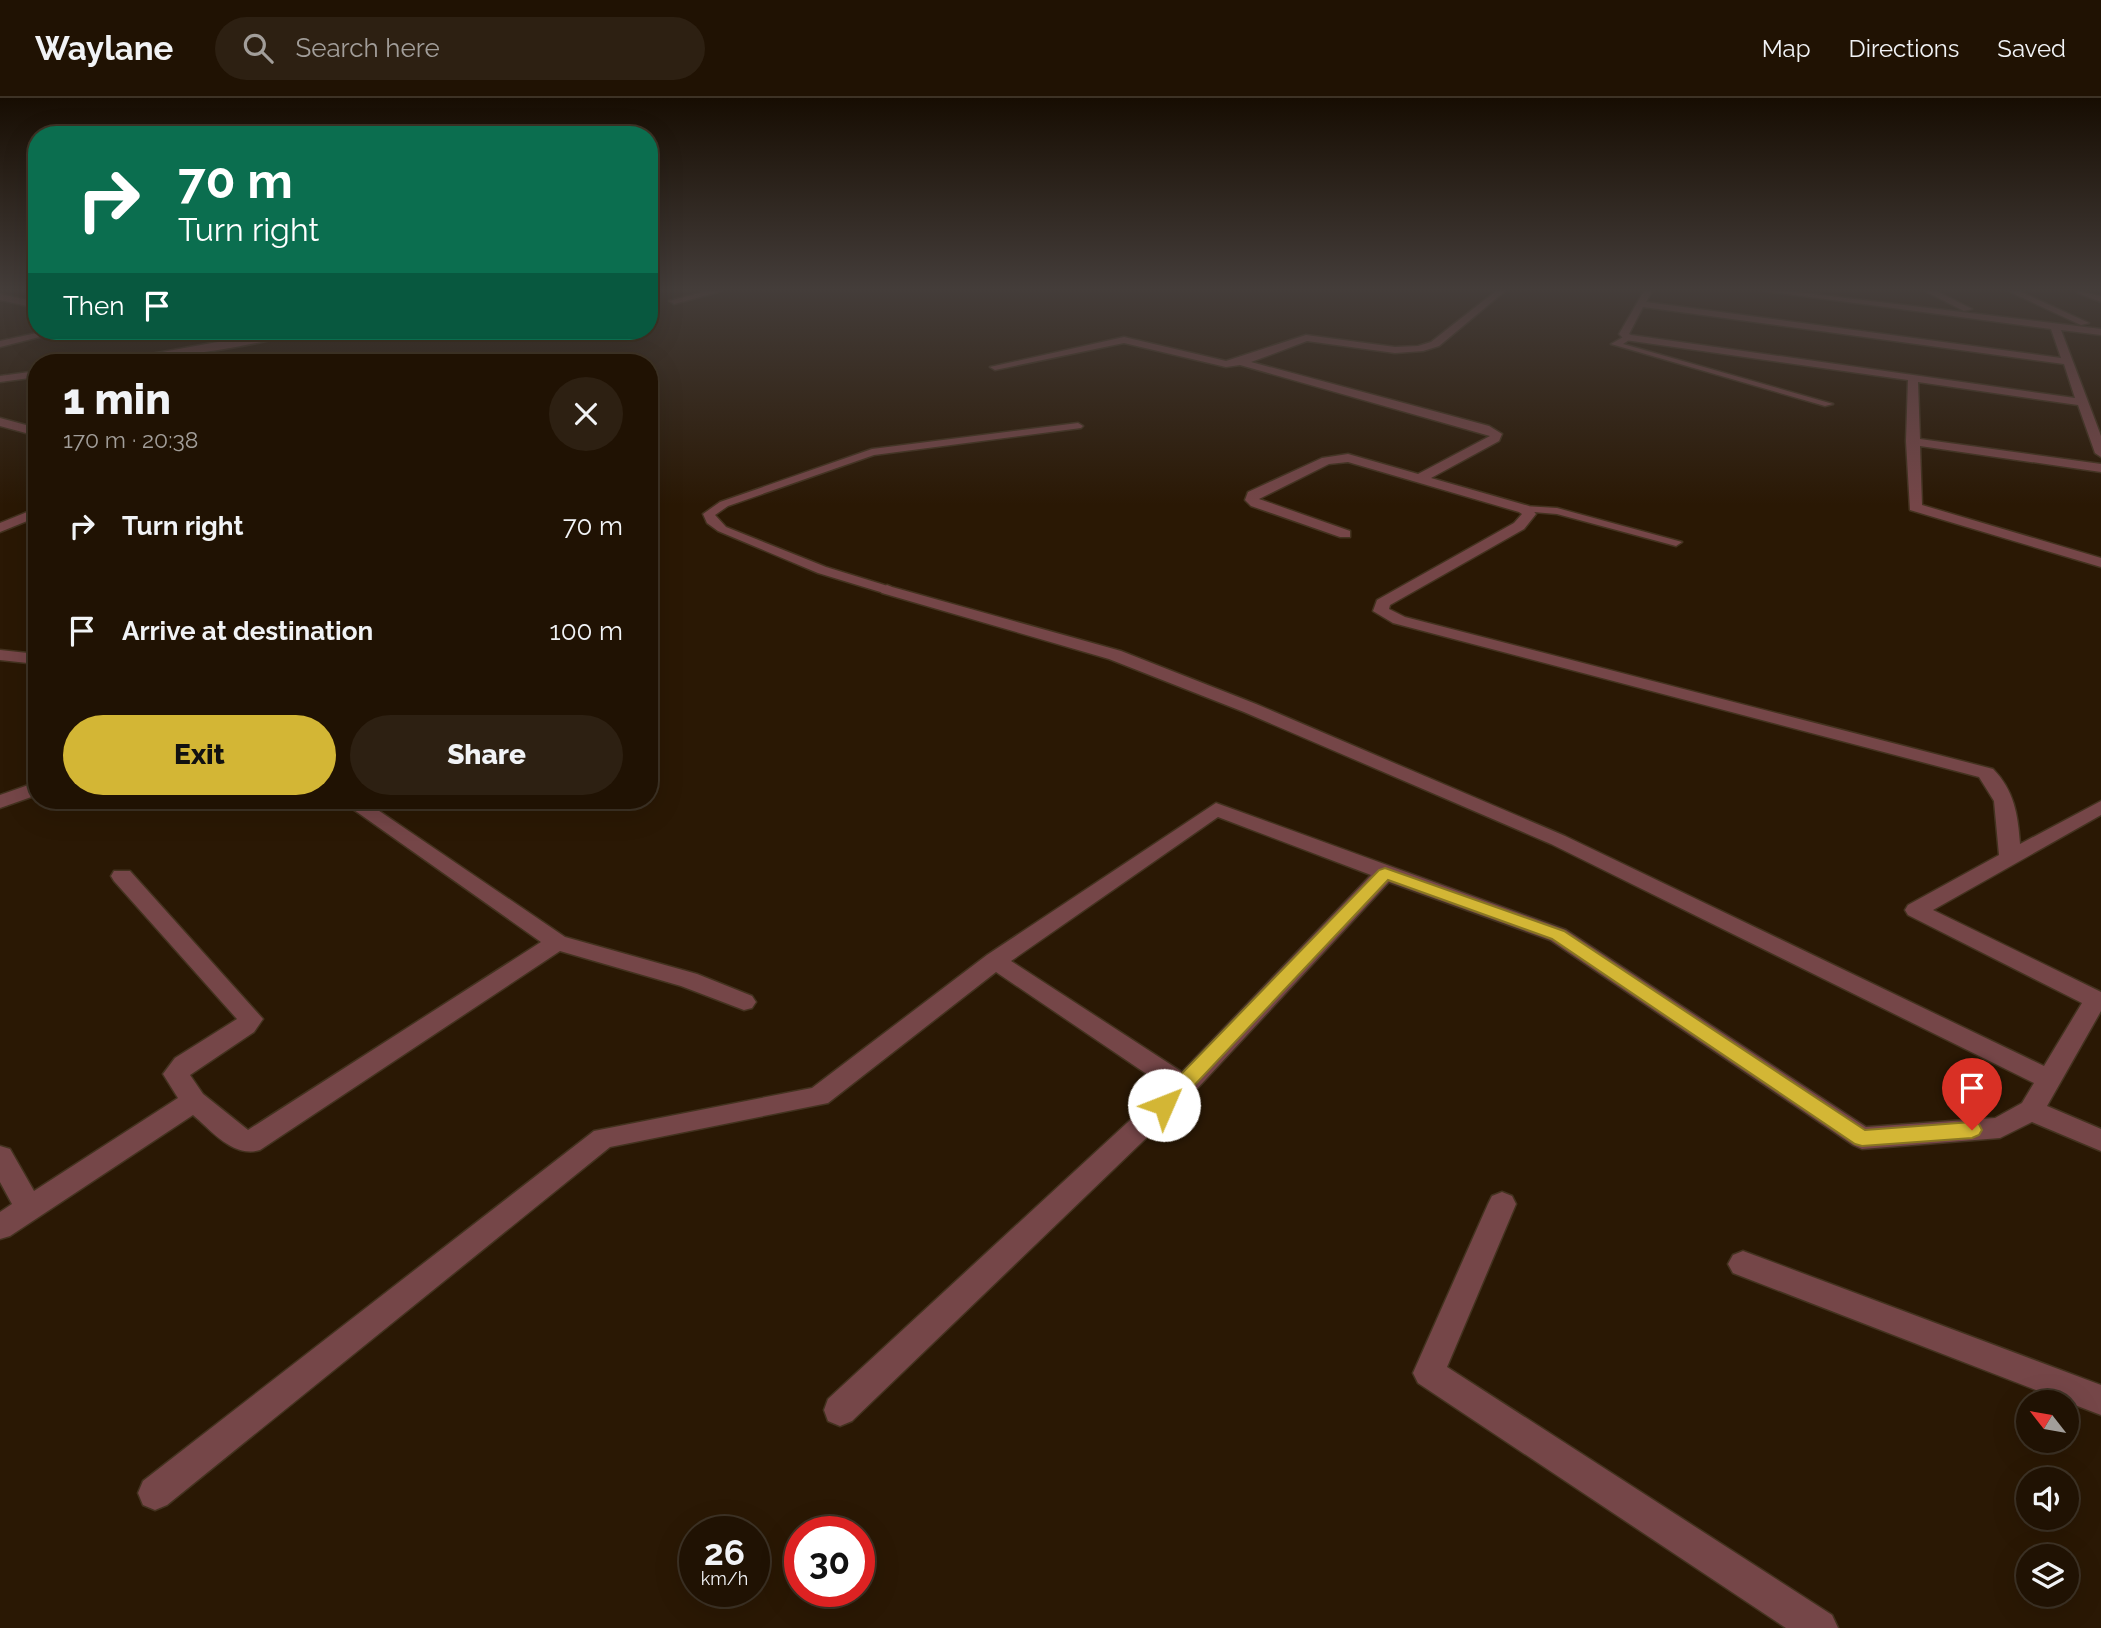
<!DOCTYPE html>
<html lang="en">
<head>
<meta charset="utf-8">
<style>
  :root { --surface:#201203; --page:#2d2012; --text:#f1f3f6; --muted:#a29e9a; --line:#3d3225; --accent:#d3b635 }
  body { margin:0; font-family:Raleway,sans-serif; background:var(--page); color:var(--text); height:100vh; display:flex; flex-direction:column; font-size:26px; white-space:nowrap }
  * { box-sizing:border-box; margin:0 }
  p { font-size:23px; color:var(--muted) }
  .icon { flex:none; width:38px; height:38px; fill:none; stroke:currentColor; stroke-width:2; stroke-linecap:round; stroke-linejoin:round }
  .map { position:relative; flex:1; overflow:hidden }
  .details { position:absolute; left:28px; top:256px; width:630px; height:455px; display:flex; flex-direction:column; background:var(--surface); border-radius:28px; box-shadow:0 7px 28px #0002,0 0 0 2px var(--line) }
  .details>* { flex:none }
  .guide { position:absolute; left:28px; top:28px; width:630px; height:214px; border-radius:28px; box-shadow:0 7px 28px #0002,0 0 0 2px var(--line); background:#0b6e4f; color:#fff; overflow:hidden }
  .needle { width:46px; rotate:301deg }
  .tools { position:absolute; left:2016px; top:1292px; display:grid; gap:14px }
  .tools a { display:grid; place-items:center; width:63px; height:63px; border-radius:50%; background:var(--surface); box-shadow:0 7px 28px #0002,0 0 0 2px var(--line); font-size:35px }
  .speed { position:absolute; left:679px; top:1418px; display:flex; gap:14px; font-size:35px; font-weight:700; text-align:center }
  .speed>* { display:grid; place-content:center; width:91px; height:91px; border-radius:50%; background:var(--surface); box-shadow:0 7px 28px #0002,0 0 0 2px var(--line); line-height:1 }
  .speed small { font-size:18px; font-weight:400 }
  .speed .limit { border:10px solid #d22; background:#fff; color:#111 }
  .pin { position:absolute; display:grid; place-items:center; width:60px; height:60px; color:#fff; margin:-72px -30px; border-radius:50% 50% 50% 0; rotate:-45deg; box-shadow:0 0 7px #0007 }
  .pin .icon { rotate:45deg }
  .me { position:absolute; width:77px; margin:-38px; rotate:46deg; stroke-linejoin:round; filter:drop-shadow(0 0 5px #0008) }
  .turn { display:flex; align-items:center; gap:24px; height:147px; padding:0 35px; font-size:32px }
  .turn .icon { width:91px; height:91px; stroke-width:2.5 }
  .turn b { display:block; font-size:49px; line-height:60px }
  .then { display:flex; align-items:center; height:66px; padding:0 35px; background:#0003; gap:14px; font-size:26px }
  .round { display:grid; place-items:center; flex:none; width:74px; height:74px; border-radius:37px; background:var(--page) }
  .head { display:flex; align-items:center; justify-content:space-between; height:119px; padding:0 35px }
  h1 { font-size:42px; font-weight:800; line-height:52px }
  .button { display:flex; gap:14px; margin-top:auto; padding:14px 35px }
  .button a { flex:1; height:80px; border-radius:42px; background:var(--accent); color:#111; font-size:28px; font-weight:800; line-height:80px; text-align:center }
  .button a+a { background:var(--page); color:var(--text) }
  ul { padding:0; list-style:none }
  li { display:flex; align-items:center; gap:21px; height:105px; padding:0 35px }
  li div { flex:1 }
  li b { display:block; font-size:26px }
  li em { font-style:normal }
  header { display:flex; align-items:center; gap:42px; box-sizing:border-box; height:98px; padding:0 35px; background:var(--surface); border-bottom:2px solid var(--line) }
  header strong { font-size:33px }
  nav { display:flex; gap:38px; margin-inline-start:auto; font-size:24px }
  .search { width:490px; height:63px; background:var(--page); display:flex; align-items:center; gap:18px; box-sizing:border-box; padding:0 24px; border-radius:38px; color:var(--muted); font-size:26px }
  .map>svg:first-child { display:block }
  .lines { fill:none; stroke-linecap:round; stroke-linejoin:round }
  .lane-casing { stroke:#43321f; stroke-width:3 }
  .street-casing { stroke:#43321f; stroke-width:3 }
  .lane { fill:#754648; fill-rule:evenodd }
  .street { fill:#754648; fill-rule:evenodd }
  .route { fill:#d3b635; stroke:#897622; stroke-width:2 }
</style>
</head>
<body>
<header>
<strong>Waylane</strong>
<div class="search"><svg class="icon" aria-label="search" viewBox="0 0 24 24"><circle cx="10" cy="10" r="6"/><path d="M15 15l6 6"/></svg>Search here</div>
<nav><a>Map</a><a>Directions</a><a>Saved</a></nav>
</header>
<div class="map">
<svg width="2101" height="1530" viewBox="0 0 2101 1530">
  <rect width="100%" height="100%" fill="#2a1804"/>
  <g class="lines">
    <defs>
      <path id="lane" d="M1625,238L1632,240L1623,246L1833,306L1825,308L1611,246Z
        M1078,325L1083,328L1081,330L874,357L728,408L715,417L726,429L826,469L891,489L893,492L887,496L818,475L718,433L707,425L703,416L720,404L872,351Z
        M1524,408L1557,410L1682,444L1676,448L1557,416L1520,413L1518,411Z"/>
      <path id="street" d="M707,193H722L674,206L669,203Z
        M1496,193H1505L1439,248L1423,253L1395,255L1307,243L1251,264L1489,328L1502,336L1499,343L1431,380L1529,408L1536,416L1524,431L1390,507L1389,511L1405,519L1993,671C2014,692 2018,717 2020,746L2101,703V717L1933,812L2101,894V913L2047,1008L2101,1031V1053L2032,1024L2000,1040L1862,1051L1853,1047L1550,842L1389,784L1193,995L852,1323L840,1328L828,1323L824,1312L828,1301L1166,989L996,874L828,1005L610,1049L167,1407L155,1412L143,1407L138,1395L143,1383L594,1033L812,990L987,857L1216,705L1566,832L1866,1029L1995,1020L2022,1005L2034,985L1551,746L1244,614L1109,561L882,495L879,492L887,487L892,489L1121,553L1256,606L1565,738L2044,968L2082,905L1908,817L1905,812L1908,807L1999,757L1994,703L1979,679L1393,525L1373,513L1377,502L1514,425L1522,416L1519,414L1348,364L1329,366L1259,401L1350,433V439H1340L1251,408L1245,402L1248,394L1322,360L1348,356L1418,376L1490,338L1240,267L1226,269L1124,245L995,272L990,269L1124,239L1226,263L1306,237L1395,249L1418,248L1431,244ZM1218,719L1371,777L1182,974L1011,863Z
        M1644,193H1652L1646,204L2061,260L2051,231L1764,193H1788L2101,231V237L2061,232L2101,338V359L2095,355L2078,307L1918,284L1920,341L2101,366V374L1920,348L1922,407L2101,460V469L1910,412L1906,343L1908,282L1625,242L1619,236ZM1643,209L2064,266L2075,300L1631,237L1629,236Z
        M1925,193H1936L1972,211L1964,213Z
        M2008,193H2019L2089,225L2081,227Z
        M2077,193L2101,198V204L2078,195Z
        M0,196L37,204V210L0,202Z
        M46,233H63L0,249V243Z
        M278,233H296C274,247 137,265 107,264Z
        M37,273V279L0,284V278Z
        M0,320L37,330V338L0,328Z
        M37,410V419L0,434V425Z
        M0,552L37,556V566L0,562Z
        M37,684V697L0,710V697Z
        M340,702H363L565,839L697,876L752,898L756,904L752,910L744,912L681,888L560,853L260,1052C233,1060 212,1033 193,1017L10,1138L0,1141V1114L12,1106L0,1084V1048L10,1051L34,1093L178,1000L163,976L175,960L237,921L114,783L111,778L114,773H130L263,921L254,934L190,977L203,996L248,1032L541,844Z
        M1502,1094L1512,1098L1516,1106L1447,1269L1832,1517L1838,1530H1786L1418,1285L1413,1275L1488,1106L1492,1098Z
        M1743,1153L2101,1287V1317L1733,1175L1728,1166L1733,1157Z"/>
    </defs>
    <use href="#lane" class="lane-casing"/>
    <use href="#street" class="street-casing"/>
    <use href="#lane" class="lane"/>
    <use href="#street" class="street"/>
  </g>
  <linearGradient id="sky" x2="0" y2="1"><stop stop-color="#170d02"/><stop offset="0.47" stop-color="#443d3a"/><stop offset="1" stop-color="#443d3a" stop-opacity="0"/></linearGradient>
  <rect width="2101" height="407" fill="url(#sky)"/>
  <path class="route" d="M1385,770L1564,833L1865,1032L1972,1024L1979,1026L1982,1032L1979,1037L1972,1040L1862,1048L1855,1046L1552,841L1388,782L1171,1012H1157L1154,1007L1157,1001L1379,772Z"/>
</svg>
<div class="tools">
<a><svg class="needle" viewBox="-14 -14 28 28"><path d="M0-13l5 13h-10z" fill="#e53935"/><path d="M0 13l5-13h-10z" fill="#a29e9a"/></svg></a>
<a><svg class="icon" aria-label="sound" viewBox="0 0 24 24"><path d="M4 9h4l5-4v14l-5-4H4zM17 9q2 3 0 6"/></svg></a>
<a><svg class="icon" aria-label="layers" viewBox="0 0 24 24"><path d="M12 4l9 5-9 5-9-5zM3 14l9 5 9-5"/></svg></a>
</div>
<div class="speed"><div>26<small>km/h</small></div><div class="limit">30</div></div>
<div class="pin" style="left:1972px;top:1032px;background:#d93025"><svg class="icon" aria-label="arrive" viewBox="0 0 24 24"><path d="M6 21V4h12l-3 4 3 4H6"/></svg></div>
<svg class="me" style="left:1164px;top:1007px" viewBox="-20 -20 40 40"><circle r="19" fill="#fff"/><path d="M0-13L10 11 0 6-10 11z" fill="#d3b635"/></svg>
<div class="guide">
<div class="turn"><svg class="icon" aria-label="right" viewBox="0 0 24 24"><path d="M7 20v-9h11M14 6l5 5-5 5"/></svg><div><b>70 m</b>Turn right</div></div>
<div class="then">Then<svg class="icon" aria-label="arrive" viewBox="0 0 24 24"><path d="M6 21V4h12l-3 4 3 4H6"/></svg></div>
</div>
<section class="details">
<div class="head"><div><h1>1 min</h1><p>170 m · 20:38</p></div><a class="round"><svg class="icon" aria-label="close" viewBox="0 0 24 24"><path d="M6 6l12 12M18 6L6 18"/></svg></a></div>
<ul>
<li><svg class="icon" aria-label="right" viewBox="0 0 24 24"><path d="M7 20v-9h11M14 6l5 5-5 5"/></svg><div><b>Turn right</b></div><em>70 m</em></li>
<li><svg class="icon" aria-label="arrive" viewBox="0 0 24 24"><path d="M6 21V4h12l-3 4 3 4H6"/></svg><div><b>Arrive at destination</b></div><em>100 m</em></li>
</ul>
<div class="button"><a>Exit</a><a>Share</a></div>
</section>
</div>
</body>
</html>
